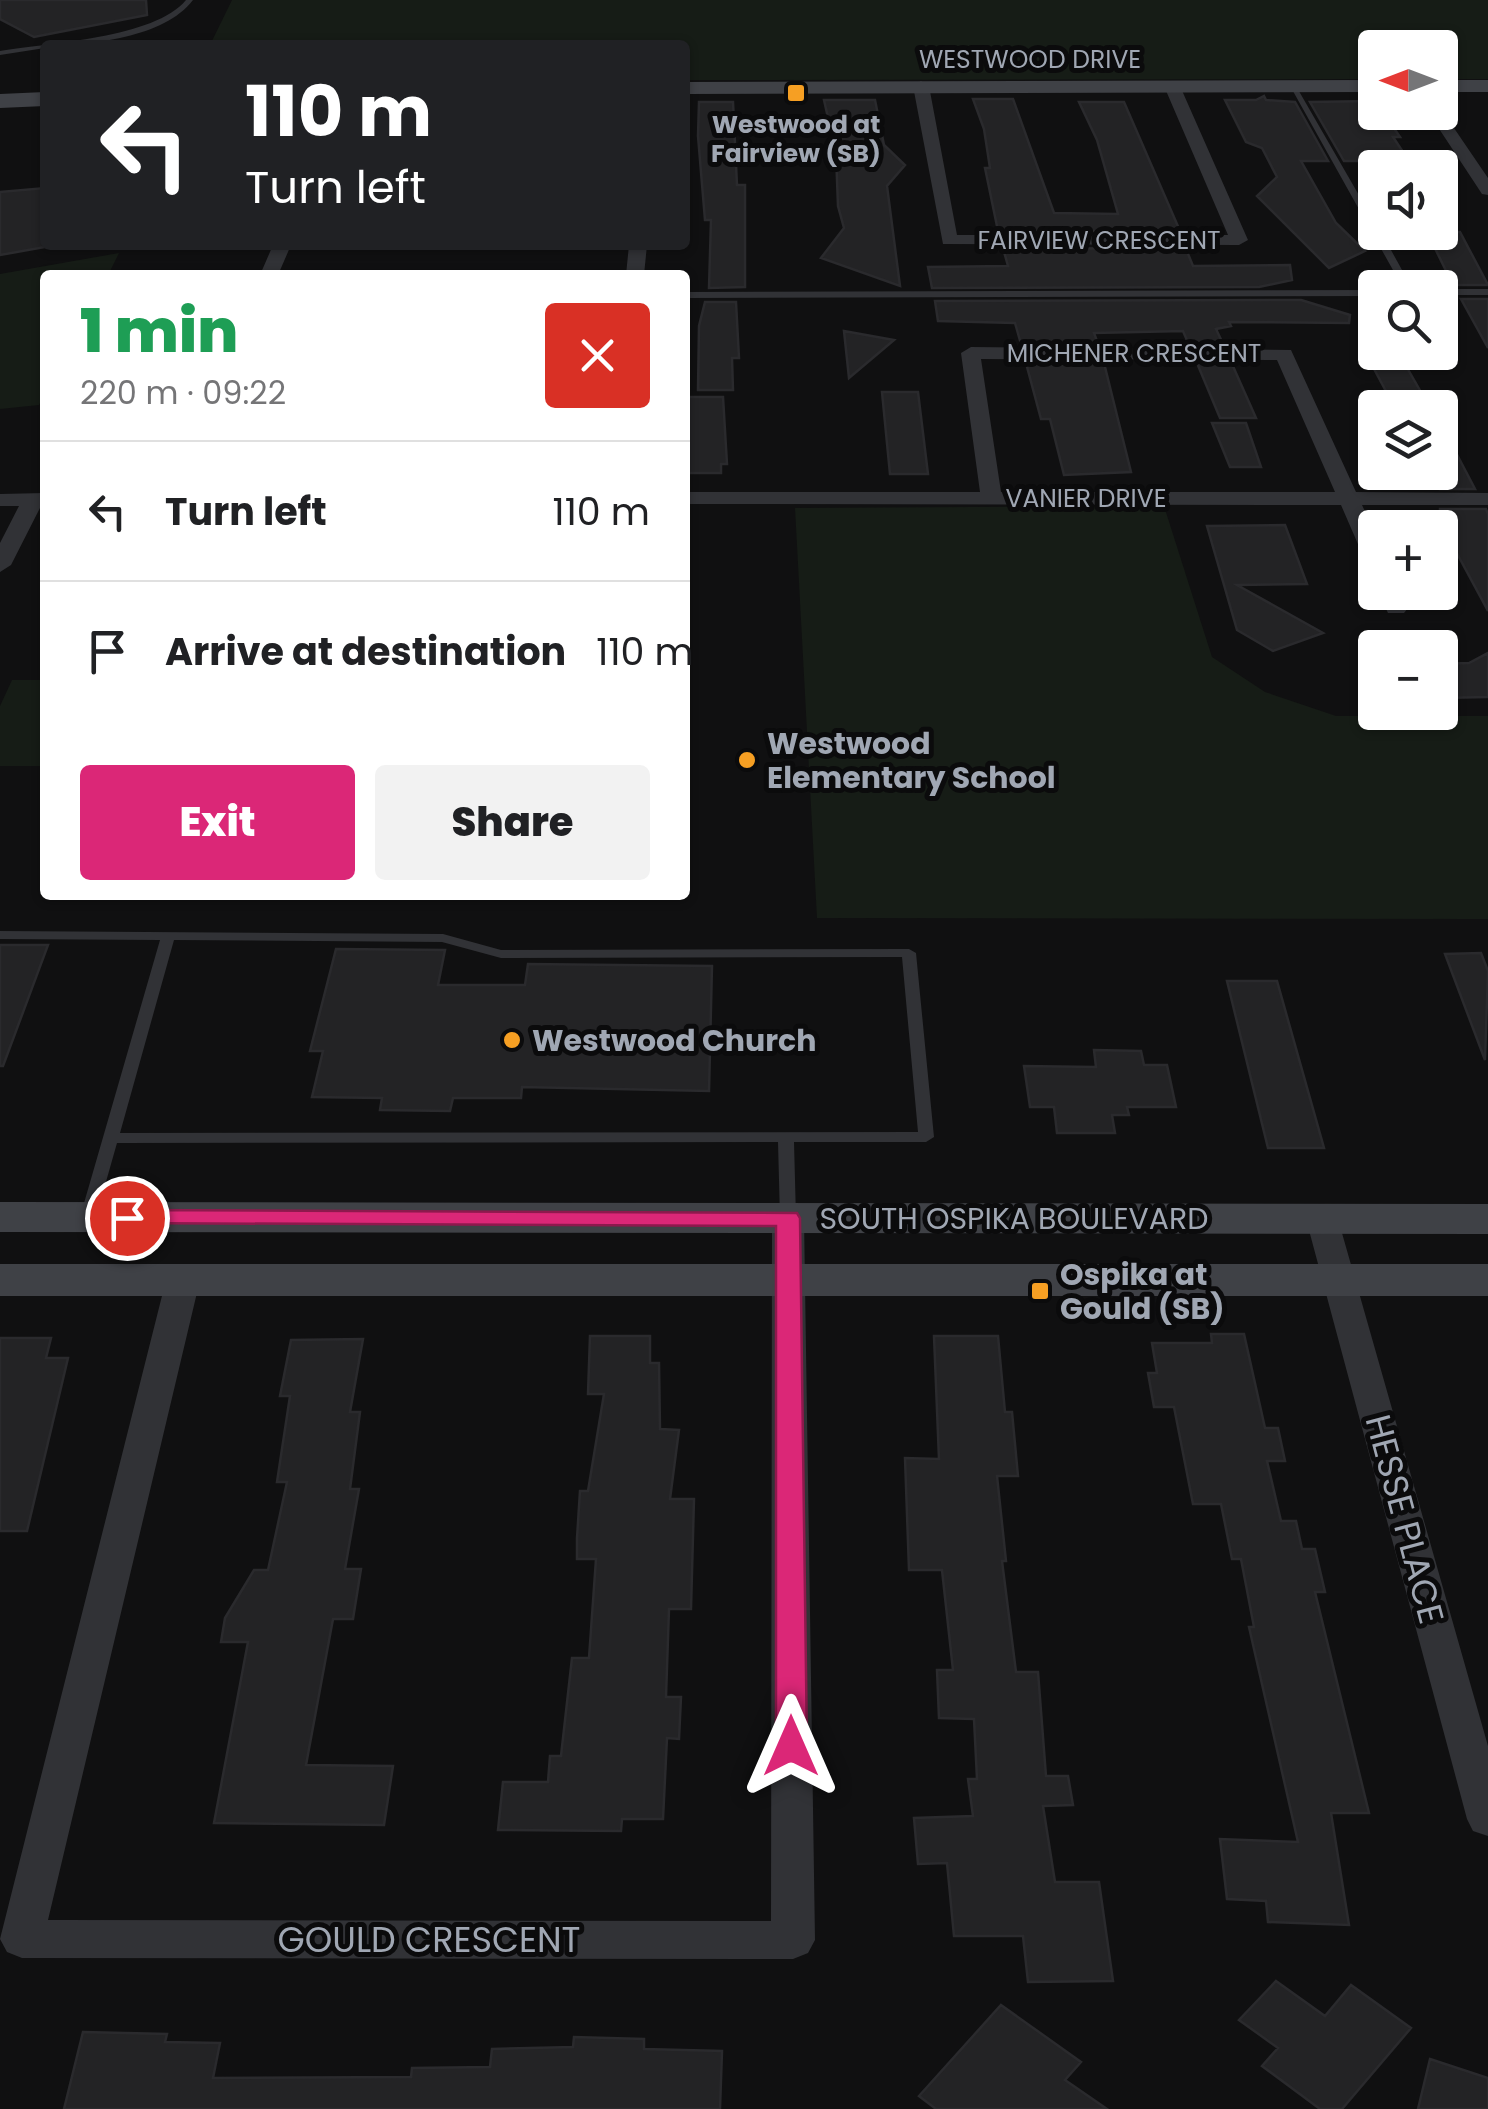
<!DOCTYPE html>
<html lang="en">
<head>
<meta charset="utf-8">
<style>
  :root { --surface:#fff; --page:#f2f2f2; --text:#202124; --muted:#757577; --line:#e0e0e0; --accent:#db2777 }
  body { margin:0; font-family:Poppins,sans-serif; background:var(--page); color:var(--text); height:100vh; display:flex; flex-direction:column; font-size:38px; white-space:nowrap }
  * { box-sizing:border-box; margin:0 }
  p { font-size:32px; color:var(--muted) }
  .icon { flex:none; width:55px; height:55px; fill:none; stroke:currentColor; stroke-width:2; stroke-linecap:round; stroke-linejoin:round }
  .map { position:relative; flex:1; overflow:hidden }
  .details { position:absolute; left:40px; top:270px; width:650px; height:630px; display:flex; flex-direction:column; background:var(--surface); border-radius:10px; box-shadow:0 2px 8px #0004 }
  .details>* { flex:none }
  .hud { position:absolute; left:40px; top:40px; width:650px; height:210px; border-radius:10px; box-shadow:0 2px 8px #0004; background:#202124; color:#fff; overflow:hidden }
  .needle { width:65px; rotate:270deg }
  .controls { position:absolute; left:1358px; top:30px; display:grid; gap:20px }
  .controls a { display:grid; place-items:center; width:100px; height:100px; border-radius:10px; background:var(--surface); box-shadow:0 2px 8px #0004; font-size:50px }
  .pin { position:absolute; display:grid; place-items:center; width:85px; height:85px; color:#fff; margin:-42px; border:5px solid #fff; border-radius:50%; box-shadow:0 2px 10px #0007 }
  .me { position:absolute; width:110px; margin:-55px; rotate:0deg; stroke-linejoin:round; filter:drop-shadow(0 0 8px #0008) }
  .turn { display:flex; align-items:center; gap:35px; height:210px; padding:0 40px; font-size:45px }
  .turn .icon { width:130px; height:130px; stroke-width:2.5 }
  .turn b { display:block; font-size:70px; line-height:85px }
  .round { display:grid; place-items:center; flex:none; width:105px; height:105px; border-radius:10px; background:var(--page) }
  .summary { display:flex; align-items:center; justify-content:space-between; height:170px; padding:0 40px }
  h1 { font-size:60px; font-weight:800; line-height:75px; color:#1e9e55 }
  .cta { display:flex; gap:20px; margin-top:auto; padding:20px 40px }
  .cta a { flex:1; height:115px; border-radius:10px; background:var(--accent); color:#fff; font-size:40px; font-weight:800; line-height:115px; text-align:center }
  .cta a+a { background:var(--page); color:var(--text) }
  ul { padding:0; list-style:none }
  li { display:flex; align-items:center; gap:30px; height:140px; padding:0 40px; border-top:2px solid var(--line) }
  li div { flex:1 }
  li b { display:block; font-size:38px }
  li em { font-style:normal }
  .map>svg:first-child { display:block }
  .green { fill:#161c16 }
  .building { fill:#232325; stroke:#2a2a2d; stroke-width:2.5 }
  .lines { fill:none; stroke-linecap:round; stroke-linejoin:round }
  .lane { fill:#313236; fill-rule:evenodd }
  .street { fill:#313236; fill-rule:evenodd }
  .secondary { fill:#3f4146; fill-rule:evenodd }
  .route { fill:#db2777; stroke:#8e194d; stroke-width:2.5 }
  .poi-dot { fill:#f69f23; stroke:#0b0b0c; stroke-width:4 }
  .labels { text-anchor:middle; dominant-baseline:central; stroke-width:10; stroke-linejoin:round; paint-order:stroke }
  .far-street-label { font-size:25px; fill:#a0a7b3; stroke:#0b0b0c }
  .far-poi-label { font-size:25px; font-weight:bold; fill:#a0a7b3; stroke:#0b0b0c }
  .poi-label { font-size:30px; font-weight:bold; fill:#a0a7b3; stroke:#0b0b0c; text-anchor:start }
  .street-label { font-size:30px; fill:#a0a7b3; stroke:#0b0b0c }
  .near-street-label { font-size:35px; fill:#a0a7b3; stroke:#0b0b0c }
</style>
</head>
<body>
<div class="map">
<svg width="1488" height="2109" viewBox="0 0 1488 2109">
  <rect width="100%" height="100%" fill="#101011"/>
  <path class="green" d="M232,0H1488V79H1440V48H1375V79L685,80V45H210Z
    M119,253L108,275H45V393L39,405L0,409V274Z
    M1164,506L1212,657L1265,692L1336,716H1488V919L817,918L795,508Z
    M12,680H45V766H0V706Z"/>
  <path class="building" d="M0,0H146L147,15L34,37L0,19Z
    M1264,96L1266,100L1295,102L1328,161H1301L1336,223L1365,251L1329,268L1257,196L1277,177L1262,148L1246,142L1225,100H1256Z
    M973,99H1013L1054,213L1118,214L1097,140L1079,102H1124L1180,231H998L985,168H990L984,129Z
    M824,100H875L884,145L905,165L887,186L900,286L821,258L844,228L838,206L836,153Z
    M1375,101V112H1383L1400,137H1393L1409,161H1344L1310,102Z
    M699,102H733L737,185H745V287L709,288L711,220H705L698,136Z
    M45,188V247L0,255V192Z
    M1427,232H1460L1488,285H1453Z
    M1003,248L1186,249L1193,266L1290,265L1292,280L1259,287L932,288L928,267L1008,266Z
    M1461,299H1488V348Z
    M1301,300L1350,315L1349,323L1229,322L1231,326L1216,329L1224,346L1189,345L1183,331L1094,333L1098,344H1021L1015,323L938,321L935,301Z
    M705,302H736L739,358H732L733,390H698L699,326Z
    M844,331L894,340L849,378Z
    M1365,352H1398L1430,408H1395Z
    M1026,363H1104L1131,472L1064,475L1050,419H1041Z
    M1197,363L1232,364L1256,418H1220Z
    M882,392H918L928,474H890Z
    M688,397H723L727,464H721V473H685Z
    M1440,422L1475,489H1440Z
    M1212,423H1246L1261,467H1230Z
    M1440,509H1486L1488,514V611L1440,522Z
    M1285,525L1307,584L1237,585L1323,633L1273,651L1237,630L1207,526Z
    M1488,653V697L1440,698V664L1469,663Z
    M0,945H48L3,1066H0Z
    M336,949L445,950L438,985H525L528,964L712,966L709,1091L522,1087L521,1098H453L450,1111L380,1110L382,1098L312,1097L323,1051H310Z
    M1481,953L1488,971L1485,1060L1445,954Z
    M1227,981H1277L1324,1148H1268Z
    M1094,1050L1141,1051L1144,1065H1167L1176,1107H1127L1129,1115H1112L1115,1133H1057L1054,1107H1030L1024,1066L1096,1067Z
    M1211,1334H1244L1265,1428H1278L1285,1461H1267L1281,1521H1296L1302,1549H1315L1325,1592H1315L1369,1813H1331L1349,1925L1268,1922L1266,1901L1227,1899L1220,1839L1298,1842L1249,1627H1254L1241,1559H1232L1221,1504H1193L1174,1407H1154L1148,1373H1157L1152,1343H1212Z
    M590,1336H650V1363H659L660,1429L679,1430L670,1499H694L691,1609H669L666,1697H681L679,1739L667,1738L663,1819H622L621,1831L498,1830L503,1782H548L550,1756H561L572,1658H589L596,1559H577V1538L580,1491H588L604,1394H588Z
    M934,1336H998L1005,1412H1012L1018,1476H997L1006,1561H1002L1016,1672H1038L1046,1776H1068L1073,1805L1043,1806L1055,1882H1099L1113,1981L1028,1982L1023,1936H954L947,1863L918,1864L914,1818L973,1816L968,1779H977L974,1719L939,1718L937,1670H953L942,1570H909L905,1458L939,1459Z
    M0,1338H51L46,1358H68L27,1531H0Z
    M363,1339L350,1412H360L350,1489H359L345,1569H361L353,1619H333L306,1765L393,1766L384,1825L214,1823L248,1642H221L225,1618L254,1570H268L287,1482H277L290,1396H280L291,1340Z
    M1276,1981L1325,2016L1351,1985L1411,2028L1342,2109H1320L1262,2066L1278,2048L1239,2020Z
    M1001,2005L1081,2062L1065,2080L1107,2109H936L919,2096Z
    M83,2032L167,2034L165,2042L220,2043L213,2078L411,2077L412,2068L490,2067L492,2049L573,2047L574,2037L644,2039V2049L722,2051L720,2109H64Z
    M1430,2059L1488,2078V2109H1418Z"/>
  <g class="lines">
    <path class="lane" d="M186,0H193C164,38 91,45 45,45V48L0,55V51C48,43 155,38 186,0Z
      M1289,84L1296,86L1375,223V232H1381L1412,288H1403Z
      M1440,289H1488V295H1440Z
      M1375,290V296L685,298V292Z
      M0,931L443,934L501,950L909,949L916,953L934,1137L926,1142H794L796,1218L788,1223L780,1218L778,1142L117,1143L96,1217L88,1222L80,1217L160,940L0,939ZM174,940L442,942L501,958L902,957L918,1132L120,1133Z"/>
    <path class="street" d="M921,81L929,86L957,235H1228L1164,86L1172,81L1180,86L1248,240L1239,245L943,244L913,86Z
      M1441,109L1488,178V195L1482,194L1428,112H1440Z
      M273,245H291L278,275H260Z
      M629,245H647L644,275H626Z
      M971,347L1291,350L1356,492L1488,493V505H1362L1375,533V565L1364,558L1341,505L685,504V492H980L961,353ZM981,359L1277,360L1335,492H1001Z
      M45,493V505L41,506L11,565L0,572V543L19,506H0V494Z
      M1378,592H1401L1408,608L1404,613H1388Z
      M788,1208L799,1211L804,1218L815,1940L808,1953L793,1959L22,1958L7,1952L0,1939L166,1280L171,1272L183,1269L195,1272L200,1280L48,1920L771,1921L772,1218L777,1211Z
      M1322,1209L1333,1212L1338,1219L1488,1746V1836L1473,1831L1467,1819L1306,1219L1311,1212Z"/>
    <path class="secondary" d="M1375,80V92L685,94V82Z
      M1440,80H1488V92H1440Z
      M45,92V106L0,108V94Z
      M0,1202L1488,1204V1234L0,1232Z
      M0,1264H1488V1296H0Z"/>
  </g>
  <path class="route" d="M127,1210L797,1213L800,1218L807,1746L802,1755L791,1758L780,1755L776,1746V1226L118,1223L114,1218L118,1212Z"/>
  <g class="poi-dot">
    <rect x="786" y="83" width="20" height="20" rx="5"/>
    <circle cx="747" cy="760" r="10"/>
    <circle cx="512" cy="1040" r="10"/>
    <rect x="1030" y="1281" width="20" height="20" rx="5"/>
  </g>
  <g class="labels">
    <g class="far-street-label">
      <text x="1030" y="59">WESTWOOD DRIVE</text>
      <text x="1099" y="240">FAIRVIEW CRESCENT</text>
      <text x="1134" y="353">MICHENER CRESCENT</text>
      <text x="1086" y="498">VANIER DRIVE</text>
    </g>
    <g class="far-poi-label">
      <text x="796" y="124">Westwood at<tspan x="796" dy="29">Fairview (SB)</tspan></text>
    </g>
    <g class="poi-label">
      <text x="767" y="743">Westwood<tspan x="767" dy="34">Elementary School</tspan></text>
      <text x="532" y="1040">Westwood Church</text>
      <text x="1060" y="1274">Ospika at<tspan x="1060" dy="34">Gould (SB)</tspan></text>
    </g>
    <g class="street-label">
      <text x="1014" y="1218">SOUTH OSPIKA BOULEVARD</text>
    </g>
    <g class="near-street-label">
      <text transform="translate(1405 1519) rotate(75)">HESSE PLACE</text>
      <text x="429" y="1939">GOULD CRESCENT</text>
    </g>
  </g>
</svg>
<div class="controls">
<a><svg class="needle" viewBox="-14 -14 28 28"><path d="M0-13l5 13h-10z" fill="#e53935"/><path d="M0 13l5-13h-10z" fill="#757577"/></svg></a>
<a><svg class="icon" aria-label="sound" viewBox="0 0 24 24"><path d="M4 9h4l5-4v14l-5-4H4zM17 9q2 3 0 6"/></svg></a>
<a><svg class="icon" aria-label="search" viewBox="0 0 24 24"><circle cx="10" cy="10" r="6"/><path d="M15 15l6 6"/></svg></a>
<a><svg class="icon" aria-label="layers" viewBox="0 0 24 24"><path d="M12 4l9 5-9 5-9-5zM3 14l9 5 9-5"/></svg></a>
<a>+</a>
<a>−</a>
</div>
<div class="pin" style="left:127px;top:1218px;background:#d93025"><svg class="icon" aria-label="arrive" viewBox="0 0 24 24"><path d="M6 21V4h12l-3 4 3 4H6"/></svg></div>
<svg class="me" style="left:791px;top:1746px" viewBox="-20 -20 40 40"><path d="M0-17L14 15 0 8-14 15z" fill="#db2777" stroke="#fff" stroke-width="4"/></svg>
<div class="hud">
<div class="turn"><svg class="icon" aria-label="left" viewBox="0 0 24 24"><path d="M17 20v-9H6M10 6l-5 5 5 5"/></svg><div><b>110 m</b>Turn left</div></div>
</div>
<section class="details">
<div class="summary"><div><h1>1 min</h1><p>220 m · 09:22</p></div><a class="round" style="background:#d93025;color:#fff"><svg class="icon" aria-label="close" viewBox="0 0 24 24"><path d="M6 6l12 12M18 6L6 18"/></svg></a></div>
<ul>
<li><svg class="icon" aria-label="left" viewBox="0 0 24 24"><path d="M17 20v-9H6M10 6l-5 5 5 5"/></svg><div><b>Turn left</b></div><em>110 m</em></li>
<li><svg class="icon" aria-label="arrive" viewBox="0 0 24 24"><path d="M6 21V4h12l-3 4 3 4H6"/></svg><div><b>Arrive at destination</b></div><em>110 m</em></li>
</ul>
<div class="cta"><a>Exit</a><a>Share</a></div>
</section>
</div>
</body>
</html>
